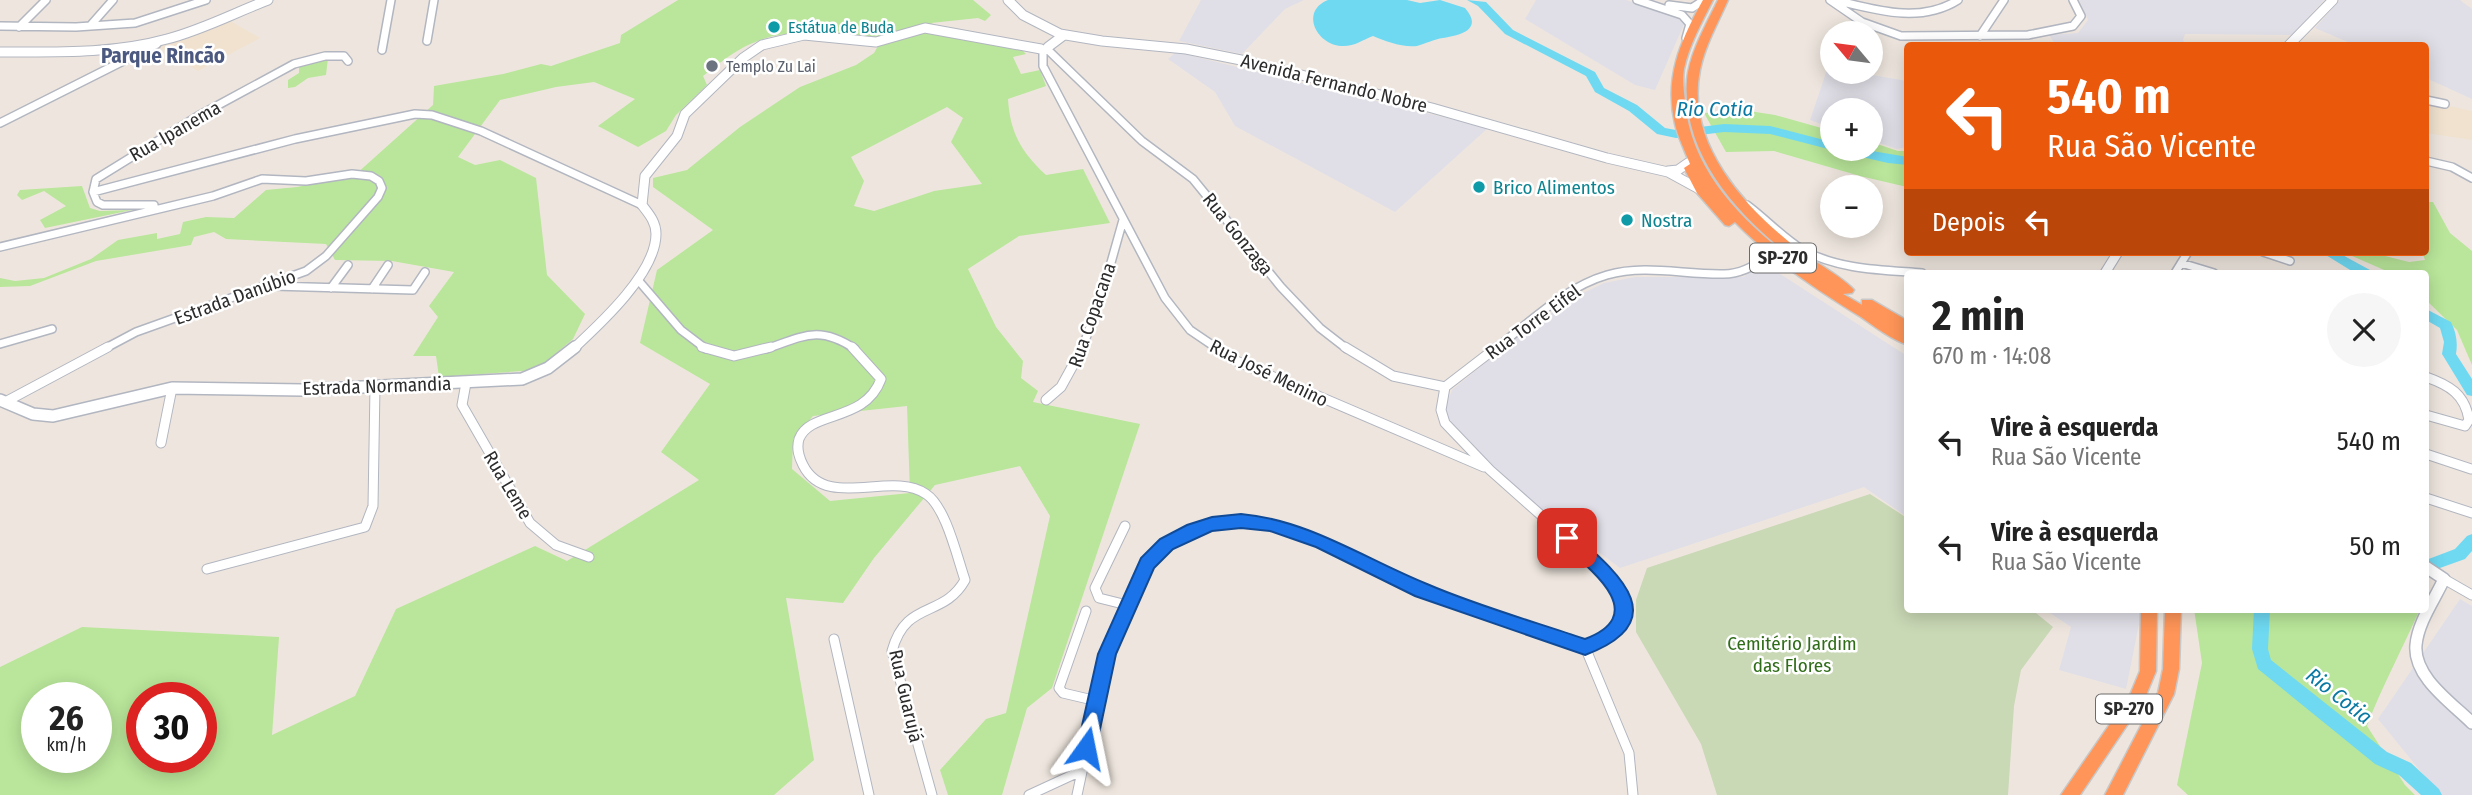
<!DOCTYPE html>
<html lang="pt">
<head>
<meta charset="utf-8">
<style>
  :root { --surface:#fff; --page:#f6f6f6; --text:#222; --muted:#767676 }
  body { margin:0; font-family:"Fira Sans Condensed",sans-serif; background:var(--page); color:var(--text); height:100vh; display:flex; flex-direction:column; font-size:26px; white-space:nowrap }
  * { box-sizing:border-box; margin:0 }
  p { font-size:23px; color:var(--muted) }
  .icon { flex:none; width:38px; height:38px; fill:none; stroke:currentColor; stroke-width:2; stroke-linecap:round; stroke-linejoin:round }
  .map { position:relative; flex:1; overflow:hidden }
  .details { position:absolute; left:1904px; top:270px; width:525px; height:343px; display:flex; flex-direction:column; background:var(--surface); border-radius:7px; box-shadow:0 4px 18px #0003 }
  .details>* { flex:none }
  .hud { position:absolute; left:1904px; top:42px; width:525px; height:214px; border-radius:7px; box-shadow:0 4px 18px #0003; background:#ea580c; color:#fff; overflow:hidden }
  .needle { width:46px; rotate:299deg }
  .fabs { position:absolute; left:1820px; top:21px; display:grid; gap:14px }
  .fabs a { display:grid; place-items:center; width:63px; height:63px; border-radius:50%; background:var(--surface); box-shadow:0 4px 18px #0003; font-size:35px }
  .speed { position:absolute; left:21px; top:682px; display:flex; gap:14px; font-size:35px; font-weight:700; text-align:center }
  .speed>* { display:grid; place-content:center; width:91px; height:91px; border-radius:50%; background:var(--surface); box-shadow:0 4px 18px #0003; line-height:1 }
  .speed small { font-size:18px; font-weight:400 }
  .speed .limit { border:10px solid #d22; background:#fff; color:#111 }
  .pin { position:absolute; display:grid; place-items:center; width:60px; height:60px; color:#fff; margin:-30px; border-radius:14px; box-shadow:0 4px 10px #0006 }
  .me { position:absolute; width:77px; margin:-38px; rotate:12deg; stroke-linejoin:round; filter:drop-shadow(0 0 5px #0008) }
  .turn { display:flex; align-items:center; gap:24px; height:147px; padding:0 28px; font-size:32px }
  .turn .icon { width:91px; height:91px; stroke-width:2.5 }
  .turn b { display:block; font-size:49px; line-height:60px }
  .then { display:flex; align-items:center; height:66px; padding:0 28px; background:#0003; gap:14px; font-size:26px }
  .round { display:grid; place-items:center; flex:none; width:74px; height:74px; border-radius:37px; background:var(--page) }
  .overview { display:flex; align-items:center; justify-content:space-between; height:119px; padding:0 28px }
  h1 { font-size:42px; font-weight:700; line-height:52px }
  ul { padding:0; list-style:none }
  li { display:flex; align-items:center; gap:21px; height:105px; padding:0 28px }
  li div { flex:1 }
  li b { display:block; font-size:26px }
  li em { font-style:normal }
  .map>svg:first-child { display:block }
  .industrial { fill:#e0dfe7 }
  .education { fill:#f0e2ce }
  .green { fill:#b9e69a; fill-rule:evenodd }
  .cemetery { fill:#c9d8b5 }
  .water { fill:#6fd9f2 }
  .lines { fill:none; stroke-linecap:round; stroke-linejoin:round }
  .river { fill:#6fd9f2; fill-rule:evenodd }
  .street-far1-casing { stroke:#b2b6c0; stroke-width:10 }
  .street-casing { stroke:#b2b6c0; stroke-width:11 }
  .secondary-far1-casing { stroke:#b2b6c0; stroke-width:11 }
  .secondary-casing { stroke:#b2b6c0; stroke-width:14 }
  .highway-casing { stroke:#c8c8c8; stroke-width:3 }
  .street-far1 { stroke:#fff; stroke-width:7 }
  .street { stroke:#fff; stroke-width:9 }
  .secondary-far1 { stroke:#fff; stroke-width:9 }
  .secondary { stroke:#fff; stroke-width:11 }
  .highway { fill:#ff9558; fill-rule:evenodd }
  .route { fill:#1a73e8; stroke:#114b97; stroke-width:2 }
  .culture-dot { fill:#0f9aa8; stroke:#fff; stroke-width:2.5 }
  .worship-dot { fill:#6b7280; stroke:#fff; stroke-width:2.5 }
  .labels { text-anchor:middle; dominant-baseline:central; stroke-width:5; stroke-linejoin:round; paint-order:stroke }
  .far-culture-label { font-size:16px; fill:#0d838f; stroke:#fff; text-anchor:start }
  .far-worship-label { font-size:16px; fill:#5b616d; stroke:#fff; text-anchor:start }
  .shield { fill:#fff; stroke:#6b6b6b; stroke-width:2 }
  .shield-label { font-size:18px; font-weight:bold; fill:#2c2c2c }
  .street-label { font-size:19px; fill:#2c2c2c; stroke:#fff }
  .culture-label { font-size:19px; fill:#0d838f; stroke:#fff; text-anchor:start }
  .park-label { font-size:19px; fill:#306d19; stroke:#fff }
  .far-district-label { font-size:21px; font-weight:bold; fill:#4b587f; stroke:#fff }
  .water-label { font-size:21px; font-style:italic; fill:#0a79a3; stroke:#fff }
</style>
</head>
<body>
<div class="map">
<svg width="2472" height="795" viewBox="0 0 2472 795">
  <rect width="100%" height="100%" fill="#eee6de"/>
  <path class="industrial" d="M1201,0H1304L1285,9L1242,54L1179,41Z
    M1536,0H1626L1680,17L1685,22L1655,90L1635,85L1525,19Z
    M2079,0H2324L2292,35L2185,34L2183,40L2187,46L2056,45L2049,35L2078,33L2088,20Z
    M2340,0H2460L2472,9V99L2426,78V46L2355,45L2315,28Z
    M1176,52L1488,128L1395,212L1235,126L1215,92L1168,59Z
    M1828,67L1832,68V72H1855L1907,81V147L1897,149L1871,140V110H1832V128L1810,120Z
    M1768,266L1907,356V517L1864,487L1620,568L1521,494L1486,461L1443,413L1452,390L1527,329L1577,296L1604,283L1635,277H1743L1759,267Z
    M2460,599L2472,606V795H2440L2378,719Z
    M2044,609H2139L2140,619L2126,689L2059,670L2071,627Z"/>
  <path class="education" d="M227,19L260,38L198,71L159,47Z
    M2426,101L2472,111V140L2426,133Z"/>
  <path class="green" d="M678,0H973L991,15L985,21L978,18L931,23L954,35L1023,51L1026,54L1013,57L1021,74L1040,70L1046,86L1008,99C1010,132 1021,152 1046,175L1083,169L1110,223L1019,236L968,269L996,327L1023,361L1021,378L1038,391L1033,402L1140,424L1052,688L1027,708L1002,795H948L940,770L986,719L1006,713L1050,516L1020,466L935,485L874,558L843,603L786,598L814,760L774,795H0V667L82,627L279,637L272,735L355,696L396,609L535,546L567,561L699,480L661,452L710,384L640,343L657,270L713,230L653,187V178L687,170L740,127L800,87L856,65L874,53L878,46C831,35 790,23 744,47C729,55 716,66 703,76L707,85L676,115L666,131L638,147L598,126L635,99L594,82L556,87L500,100L458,157L475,165L500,160L536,178L547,275L585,314L573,339L536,370L439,377L436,356H413L438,317L429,306L454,272L392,261L335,260L326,244L226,239L214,232L194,237L191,245L96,261L30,286L0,287V278L15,281L44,278L91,259L118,240L157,233V239L180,234L183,222L206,217L234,218L266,190L297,187L355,175L433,105L434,86L503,74L541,64L551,66L620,43L621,35ZM947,107L963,118L951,142L982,184L934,191L874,211L854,206L864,181L851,157ZM907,406L910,493L830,501L792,469L793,439L813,416ZM37,698H96V758H37ZM142,698H201V758H142Z
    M328,58L326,75L308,78L295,87L288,88V80L299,73V66Z
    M1749,111L1775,115L1832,131V149H1871V142L1898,151H1907V187L1860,176L1774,151L1726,152L1704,113Z
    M82,186L90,208L100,211L132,210L45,228L40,220L66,206L44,191L22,200L17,195L20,190Z
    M2426,202H2433L2450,233L2472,251V365L2457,330L2426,300V273H2391L2343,252H2369L2409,262L2425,260L2422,252H2426Z
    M2194,609H2420C2403,648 2382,686 2367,726L2405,785L2415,795H2188L2177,785L2202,663Z"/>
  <path class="cemetery" d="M1870,494L1907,518L1908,609H2031L2053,627L2021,670L2014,706L2008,795H1717L1701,744L1636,632V600L1647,568Z"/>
  <path class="water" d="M1328,0H1407L1420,3L1440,0L1465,8C1484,30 1460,35 1443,38C1434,39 1425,44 1417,46C1403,48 1385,41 1373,36C1362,40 1354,47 1341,46C1316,44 1300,11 1328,0Z"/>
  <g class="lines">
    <path class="river" d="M1467,0L1486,2L1513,30L1595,72L1604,88L1637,105L1665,128L1676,130L1724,124L1770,126L1832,142V149H1836L1832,150L1770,134L1724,132L1676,138L1657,134L1629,111L1595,92L1586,76L1505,34L1478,6Z
      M1838,149H1860L1908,157V165L1888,163L1840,152Z
      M2321,252H2337L2370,270L2371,273H2355Z
      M2426,309L2451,322C2456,332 2458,342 2456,354L2472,379V396L2467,395L2442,354L2444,342L2440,328L2426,320Z
      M2472,534V551L2465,559L2426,573V560L2455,549L2467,536Z
      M2254,609H2270L2268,649L2271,660L2387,752L2411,763L2439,789L2442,795H2421L2399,775L2375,764L2258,669L2252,649Z"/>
    <defs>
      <path id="street-far1" d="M1637,0L1682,15L1690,24L1686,38
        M1830,0L1862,22L1901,36L2028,35L2073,26L2081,16L2073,0
        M1835,0C1876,10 1920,24 1958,0
        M1669,5L1692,8L1704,0
        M0,26L76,27L135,23L206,0
        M90,26L113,0
        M19,27L46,0
        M1980,36L2004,0
        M427,41L434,0
        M1047,49L1142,141L1193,179L1281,287L1320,328L1347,349
        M382,50L391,0
        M1043,50V66L1165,298L1190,330L1218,349
        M2426,100L2445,104
        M0,123L157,44
        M2426,161L2452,167L2472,178
        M93,192L295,139L415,114L432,115L481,131L642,205
        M154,205H103L97,202L93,192L96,179L198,116L294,64L325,56H344L348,61
        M1747,205C1766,219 1783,238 1803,250C1839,270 1883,270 1922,273
        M0,247L213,196L262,179L306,181L352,174L371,176L379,181L382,188L378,197L326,256L306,271L136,332L104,349
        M2263,252L2290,261
        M2181,263L2214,273
        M2175,273L2188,252
        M638,280L681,330L706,349
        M273,286L413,290L425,272
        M331,288L348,265
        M372,289L388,265
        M0,344L52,329
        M766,349C804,336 819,325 855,349
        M1082,349L1103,291L1123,220
        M1495,349C1529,323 1565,287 1607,275C1646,264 1684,275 1724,274C1741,274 1755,265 1769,257"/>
      <path id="street" d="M702,347L734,356L771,347
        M852,347L881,379C865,423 810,410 799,439C796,449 799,457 803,465C826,511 891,470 926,494C946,507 957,557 965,580C943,619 906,599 892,651L932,795
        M1215,347L1234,360L1484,467
        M1345,347L1393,376L1445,387
        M2426,377C2449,385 2465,394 2469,420L2465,426L2426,415
        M466,383L462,405L530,523L556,545L589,557
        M1046,400L1061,387L1083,347
        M7,401L108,347
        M161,443L172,388
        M2426,454L2471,469
        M2426,498L2472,513
        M1125,526L1095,588L1099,598L1127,605
        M207,569L365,527L373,506L375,386
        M2444,579L2472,595
        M1086,611L1059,688L1063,693L1097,701
        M834,639L869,795
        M1585,647L1629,753L1633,795
        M1029,795L1081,771
        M1077,795L1107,655L1147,564L1166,544L1212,524L1241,521L1270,524L1322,542L1421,590L1585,647L1611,633L1623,616V607L1615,585L1605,572L1490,470L1445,423L1441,410L1445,387L1497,347"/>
      <path id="secondary-far1" d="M1008,0L1023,15L1060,34L1102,41L1186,49L1246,61L1432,108L1607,158L1668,172L1701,190
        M2288,46L2333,0
        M1048,47L1064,35
        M0,52C55,52 113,54 167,39C202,30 234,13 268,0
        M1668,171L1678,170L1688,163
        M2105,273L2118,252
        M573,349C600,324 656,273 656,234C656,222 649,214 642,205L645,176L677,136L685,114L743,58L762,45L804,35L876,42L925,28L1041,49"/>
      <path id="secondary" d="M0,400L33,414L53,416L172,388L303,390L522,379L548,368L575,347
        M2426,567L2444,579C2435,599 2418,622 2416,645C2413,677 2452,703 2472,723"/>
      <path id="highway" d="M1703,0H1713C1702,22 1689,45 1684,69C1682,80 1684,91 1685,102C1691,175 1750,230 1808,270C1748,225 1681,162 1687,80C1690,52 1706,25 1718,0H1728C1718,23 1705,45 1700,70C1685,143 1744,207 1798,249C1812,261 1843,277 1854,290L1852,293L1843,294L1862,305V300H1872L1908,321V345C1891,339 1875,327 1861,317C1816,289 1772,260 1735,222L1729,226L1725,225L1697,193L1684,168L1690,164C1685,151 1678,137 1675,124C1664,77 1681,40 1703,0Z
        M2141,609H2157L2156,671L2144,700L2080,795H2061L2130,695L2140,671Z
        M2165,609H2181L2179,669L2174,694L2123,795H2105L2158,693L2163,669Z"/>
    </defs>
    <use href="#street-far1" class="street-far1-casing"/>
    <use href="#street" class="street-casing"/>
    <use href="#secondary-far1" class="secondary-far1-casing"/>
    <use href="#secondary" class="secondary-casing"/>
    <use href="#highway" class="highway-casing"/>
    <use href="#street-far1" class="street-far1"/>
    <use href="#street" class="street"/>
    <use href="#secondary-far1" class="secondary-far1"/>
    <use href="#secondary" class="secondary"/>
    <use href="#highway" class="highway"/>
  </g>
  <path class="route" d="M1241,514C1309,520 1365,559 1427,584C1478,606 1532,621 1585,639C1652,614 1589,568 1560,543L1558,538L1560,533L1567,531L1573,533C1618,573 1676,621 1585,655L1415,596L1316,547L1270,531L1241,528L1212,531L1173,549L1154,568L1116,654L1096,748L1093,754L1086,757L1080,754L1077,748L1098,654L1141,558L1160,539L1187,525L1212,517Z"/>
  <g class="culture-dot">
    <circle cx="774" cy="27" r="7"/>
    <circle cx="1479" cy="187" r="7"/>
    <circle cx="1627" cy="220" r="7"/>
  </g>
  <circle class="worship-dot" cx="712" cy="66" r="7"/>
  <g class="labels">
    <g class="far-culture-label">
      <text x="788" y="27">Estátua de Buda</text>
    </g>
    <g class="far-worship-label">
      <text x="726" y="66">Templo Zu Lai</text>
    </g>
    <g class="shield">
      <rect x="1750" y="243.5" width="66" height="29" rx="5"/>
      <rect x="2096" y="694.5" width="66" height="29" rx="5"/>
    </g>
    <g class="shield-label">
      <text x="1783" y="258">SP-270</text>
      <text x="2129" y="709">SP-270</text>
    </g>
    <g class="street-label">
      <text transform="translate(1334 83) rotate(14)">Avenida Fernando Nobre</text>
      <text transform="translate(175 131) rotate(-30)">Rua Ipanema</text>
      <text transform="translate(1238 234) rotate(51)">Rua Gonzaga</text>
      <text transform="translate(235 297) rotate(-20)">Estrada Danúbio</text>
      <text transform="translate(1092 315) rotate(-71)">Rua Copacana</text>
      <text transform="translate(1533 322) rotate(-36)">Rua Torre Eifel</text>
      <text transform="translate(1269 373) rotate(26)">Rua José Menino</text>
      <text transform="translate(377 386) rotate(-2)">Estrada Normandia</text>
      <text transform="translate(508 485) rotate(59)">Rua Leme</text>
      <text transform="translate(906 696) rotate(77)">Rua Guarujá</text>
    </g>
    <g class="culture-label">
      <text x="1493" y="187">Brico Alimentos</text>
      <text x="1641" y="220">Nostra</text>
    </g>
    <g class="park-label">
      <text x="1792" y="643">Cemitério Jardim<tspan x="1792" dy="22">das Flores</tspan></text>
    </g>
    <g class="far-district-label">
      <text x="163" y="56">Parque Rincão</text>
    </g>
    <g class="water-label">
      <text x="1715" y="109">Rio Cotia</text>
      <text transform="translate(2339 696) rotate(38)">Rio Cotia</text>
    </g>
  </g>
</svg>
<div class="fabs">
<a><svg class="needle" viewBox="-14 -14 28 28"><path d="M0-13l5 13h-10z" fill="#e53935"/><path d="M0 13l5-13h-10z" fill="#767676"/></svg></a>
<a>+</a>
<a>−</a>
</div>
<div class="speed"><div>26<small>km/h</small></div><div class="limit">30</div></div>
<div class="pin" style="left:1567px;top:538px;background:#d93025"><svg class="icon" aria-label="arrive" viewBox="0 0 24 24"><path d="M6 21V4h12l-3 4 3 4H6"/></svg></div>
<svg class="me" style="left:1086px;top:748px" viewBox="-20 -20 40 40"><path d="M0-17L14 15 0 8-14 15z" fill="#1a73e8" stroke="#fff" stroke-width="4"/></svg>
<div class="hud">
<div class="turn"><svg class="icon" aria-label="left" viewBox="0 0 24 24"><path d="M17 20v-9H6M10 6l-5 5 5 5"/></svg><div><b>540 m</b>Rua São Vicente</div></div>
<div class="then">Depois<svg class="icon" aria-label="left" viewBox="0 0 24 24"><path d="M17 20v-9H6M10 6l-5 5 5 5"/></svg></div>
</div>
<section class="details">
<div class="overview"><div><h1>2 min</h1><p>670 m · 14:08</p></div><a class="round"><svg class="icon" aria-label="close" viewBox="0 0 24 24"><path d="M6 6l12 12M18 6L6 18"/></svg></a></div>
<ul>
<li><svg class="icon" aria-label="left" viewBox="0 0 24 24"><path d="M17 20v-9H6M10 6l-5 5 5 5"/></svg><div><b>Vire à esquerda</b><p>Rua São Vicente</p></div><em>540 m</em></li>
<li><svg class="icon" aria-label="left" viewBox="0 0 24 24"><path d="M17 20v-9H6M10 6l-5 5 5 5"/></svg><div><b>Vire à esquerda</b><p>Rua São Vicente</p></div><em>50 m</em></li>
</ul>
</section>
</div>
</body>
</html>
